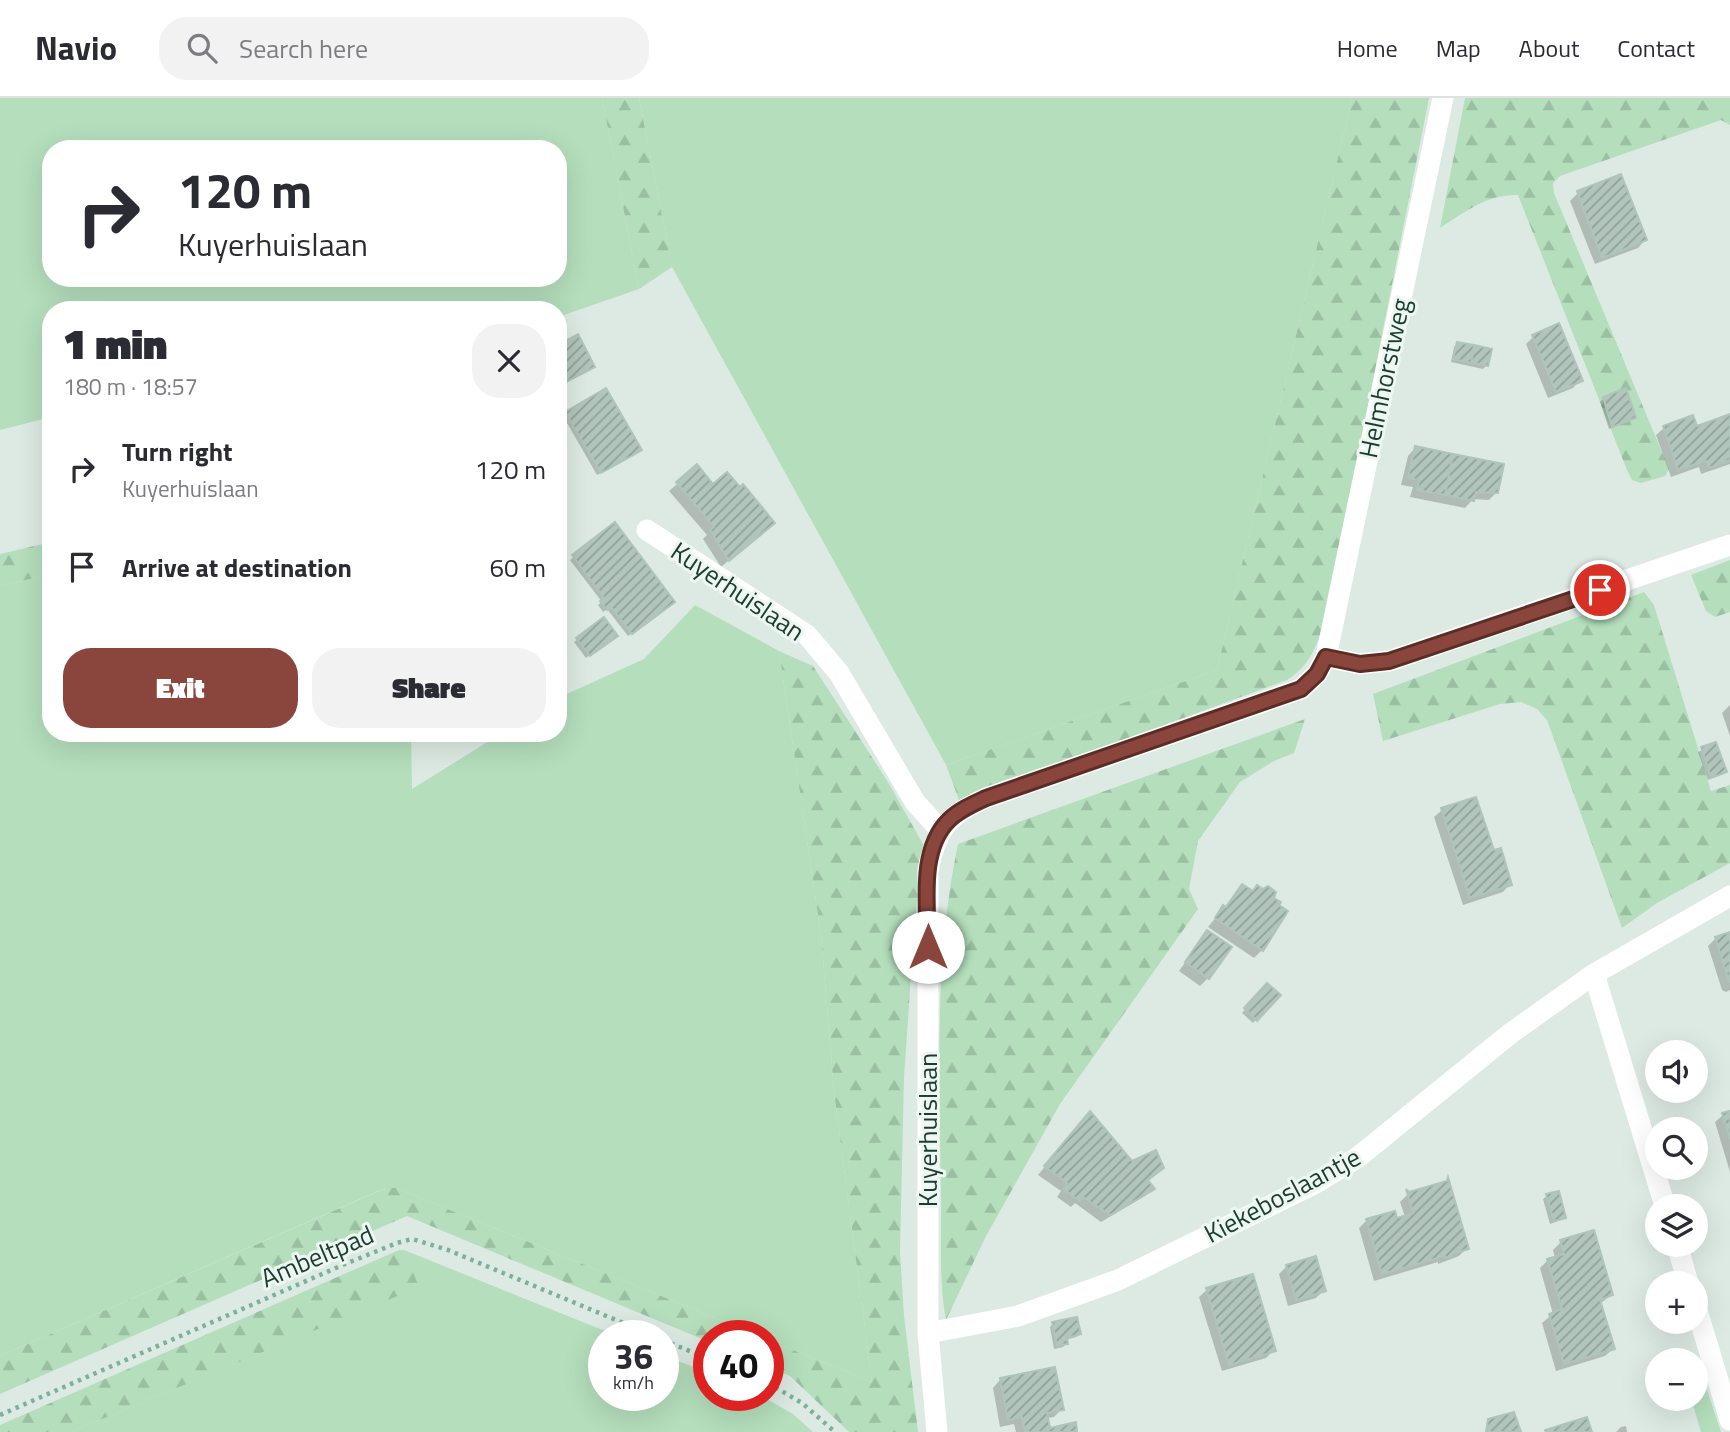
<!DOCTYPE html>
<html lang="en">
<head>
<meta charset="utf-8">
<style>
  :root { --surface:#fff; --page:#f2f2f3; --text:#2b2b33; --muted:#7c7c81; --line:#e1e1e2; --accent:#8a463c }
  body { margin:0; font-family:"Titillium Web",sans-serif; background:var(--page); color:var(--text); height:100vh; display:flex; flex-direction:column; font-size:26px; white-space:nowrap }
  * { box-sizing:border-box; margin:0 }
  p { font-size:23px; color:var(--muted) }
  .icon { flex:none; width:38px; height:38px; fill:none; stroke:currentColor; stroke-width:2; stroke-linecap:round; stroke-linejoin:round }
  .map { position:relative; flex:1; overflow:hidden }
  .panel { position:absolute; left:42px; top:203px; width:525px; height:441px; display:flex; flex-direction:column; background:var(--surface); border-radius:28px; box-shadow:0 7px 28px #0002 }
  .panel>* { flex:none }
  .hud { position:absolute; left:42px; top:42px; width:525px; height:147px; border-radius:28px; box-shadow:0 7px 28px #0002; background:#fff; color:var(--text); overflow:hidden }
  .buttons { position:absolute; left:1645px; top:942px; display:grid; gap:14px }
  .buttons a { display:grid; place-items:center; width:63px; height:63px; border-radius:50%; background:var(--surface); box-shadow:0 7px 28px #0002; font-size:35px }
  .speed { position:absolute; left:588px; top:1222px; display:flex; gap:14px; font-size:35px; font-weight:700; text-align:center }
  .speed>* { display:grid; place-content:center; width:91px; height:91px; border-radius:50%; background:var(--surface); box-shadow:0 7px 28px #0002; line-height:1 }
  .speed small { font-size:18px; font-weight:400 }
  .speed .limit { border:10px solid #d22; background:#fff; color:#111 }
  .pin { position:absolute; display:grid; place-items:center; width:60px; height:60px; color:#fff; margin:-30px; border:4px solid #fff; border-radius:50%; box-shadow:0 2px 7px #0007 }
  .me { position:absolute; width:77px; margin:-38px; rotate:0deg; stroke-linejoin:round; filter:drop-shadow(0 0 5px #0008) }
  .turn { display:flex; align-items:center; gap:24px; height:147px; padding:0 21px; font-size:32px }
  .turn .icon { width:91px; height:91px; stroke-width:2.5 }
  .turn b { display:block; font-size:49px; line-height:60px }
  .round { display:grid; place-items:center; flex:none; width:74px; height:74px; border-radius:28px; background:var(--page) }
  .overview { display:flex; align-items:center; justify-content:space-between; height:119px; padding:0 21px }
  h1 { font-size:42px; font-weight:800; line-height:52px }
  .cta { display:flex; gap:14px; margin-top:auto; padding:14px 21px }
  .cta a { flex:1; height:80px; border-radius:28px; background:var(--accent); color:#fff; font-size:28px; font-weight:800; line-height:80px; text-align:center }
  .cta a+a { background:var(--page); color:var(--text) }
  ul { padding:0; list-style:none }
  li { display:flex; align-items:center; gap:21px; height:98px; padding:0 21px }
  li div { flex:1 }
  li b { display:block; font-size:26px }
  li em { font-style:normal }
  header { display:flex; align-items:center; gap:42px; box-sizing:border-box; height:98px; padding:0 35px; background:var(--surface); border-bottom:2px solid var(--line) }
  header strong { font-size:33px }
  nav { display:flex; gap:38px; margin-inline-start:auto; font-size:24px }
  .search { width:490px; height:63px; background:var(--page); display:flex; align-items:center; gap:18px; box-sizing:border-box; padding:0 24px; border-radius:28px; color:var(--muted); font-size:26px }
  .map>svg:first-child { display:block }
  .grass { fill:#b4debc; fill-rule:evenodd }
  .forest { fill:url(#forest-firs) }
  .shadow { fill:#0003 }
  .building { fill:url(#building-hatch); stroke:#afc4ba; stroke-width:2 }
  .lines { fill:none; stroke-linecap:round; stroke-linejoin:round }
  .path { stroke:#7bb19b; stroke-width:4.5; stroke-dasharray:3.5 5; stroke-linecap:butt }
  .minor { stroke:#fff; stroke-width:21 }
  .route-casing { stroke:#5a2e27; stroke-width:18 }
  .route { stroke:#8a463c; stroke-width:12 }
  .labels { text-anchor:middle; dominant-baseline:central; stroke-width:6; stroke-linejoin:round; paint-order:stroke }
  .street-label { font-size:26px; fill:#1e3b31; stroke:#edf7f1 }
</style>
</head>
<body>
<header>
<strong>Navio</strong>
<div class="search"><svg class="icon" aria-label="search" viewBox="0 0 24 24"><circle cx="10" cy="10" r="6"/><path d="M15 15l6 6"/></svg>Search here</div>
<nav><a>Home</a><a>Map</a><a>About</a><a>Contact</a></nav>
</header>
<div class="map">
<svg width="1730" height="1334" viewBox="0 0 1730 1334">
  <defs>
    <pattern id="forest-firs" width="22" height="20" patternUnits="userSpaceOnUse" patternTransform="scale(1.75)"><rect width="22" height="20" fill="#b4debc"/><path d="M5 1l3.5 6h-7zM16 11l3.5 6h-7z" fill="#9abfa2"/></pattern>
    <pattern id="building-hatch" width="6" height="6" patternUnits="userSpaceOnUse" patternTransform="scale(1.75)"><rect width="6" height="6" fill="#b2c5bc"/><path d="M-1 1l2-2M0 6l6-6M5 7l2-2" fill="none" stroke="#90a199"/></pattern>
  </defs>
  <rect width="100%" height="100%" fill="#ddeae3"/>
  <path class="grass" d="M0,0H602L639,191L558,219V212H51V319L0,332ZM51,51H558V180H51Z
    M639,0H1352L1217,572L946,667L672,169Z
    M51,476V635H411L412,691L502,635H558V600L644,561L695,507L779,553L821,837L834,994L872,1284L768,1242V1237H757L396,1090H385L0,1258V488Z
    M404,1152L615,1237H604V1297H663V1257L709,1275V1297H760L793,1316L813,1334H71L418,1189Z
    M1701,1290L1707,1292L1721,1334H1701L1691,1300H1696V1291Z"/>
  <path class="forest" d="M602,0H639L672,169L639,191Z
    M1352,0H1429L1330,499C1321,531 1318,563 1287,582L959,702L946,667L1217,572Z
    M1465,0H1730V27L1721,22L1560,78L1553,85L1554,95L1669,371L1665,378L1641,385L1632,382L1627,372L1518,97C1487,96 1465,114 1440,130Z
    M51,444V476L0,488V456Z
    M1730,462V514L1715,519L1706,513L1691,477Z
    M1644,494L1654,507L1711,693L1730,687V765L1657,805L1622,830L1547,622L1537,611L1521,604L1500,606L1383,643L1373,596Z
    M779,553L813,568L888,684L924,748L915,821L904,979L900,1154L904,1218L918,1334H849L790,1278L768,1269V1242L872,1284L834,994L821,837Z
    M1305,621L1294,655L1274,663L1240,684L1198,743L1189,791L1198,811L1060,1006L985,1140L946,1222C938,1179 942,1137 941,1094C939,978 934,860 958,746Z
    M386,1090H396L757,1237H709V1244L407,1118L0,1296V1258Z
    M399,1152H404L419,1189L71,1334H0V1327Z"/>
  <path class="shadow" d="M1620,78L1645,142L1638,150L1595,166L1570,103L1578,95Z
    M1533,239L1580,282L1573,290L1548,300L1526,246Z
    M1457,246L1487,267L1483,271L1451,264L1454,249Z
    M1604,300L1634,319L1609,331L1600,304Z
    M566,315L636,355L597,377L563,318Z
    M1730,318V366L1701,376L1699,369L1671,379L1656,337L1664,330H1696Z
    M1415,350L1497,394L1489,402L1473,401L1465,410L1410,399L1413,389L1401,387L1408,358Z
    M697,369L713,388L765,432L721,469L703,441L707,437L669,393Z
    M615,427L670,507L628,538L607,511L603,514L598,507L602,504L570,462Z
    M603,522L613,541L586,560L574,544Z
    M1730,607V638L1722,615Z
    M1715,646L1725,673L1708,682L1698,654Z
    M1442,712L1492,754L1510,786L1503,794L1463,807L1434,719Z
    M1242,788L1252,795L1272,800L1277,807L1286,813L1262,852L1254,860L1208,829Z
    M1207,834L1208,880L1200,888L1179,873Z
    M1730,836V892L1726,894L1722,892L1708,848L1716,840Z
    M1267,887L1278,897L1253,925L1242,915Z
    M1730,1015V1074L1715,1024L1723,1017Z
    M1083,1023L1132,1065L1154,1078L1147,1083L1153,1091L1145,1098L1101,1124L1075,1105L1071,1109L1057,1099L1061,1093L1038,1077Z
    M1408,1096L1467,1150L1459,1158L1438,1166V1164L1374,1183L1359,1130L1367,1122H1396L1405,1119L1400,1104Z
    M1547,1098L1564,1119L1561,1122L1550,1126L1543,1101Z
    M1561,1144L1611,1197L1600,1206L1613,1251L1605,1258L1556,1273L1542,1225L1553,1216L1540,1170L1547,1163L1555,1160L1553,1152Z
    M1287,1168L1324,1192L1316,1200L1288,1208L1279,1176Z
    M1207,1192L1274,1252L1266,1260L1222,1273L1199,1199Z
    M1053,1226L1079,1236L1076,1239L1065,1242L1066,1245L1063,1249L1054,1251L1050,1229Z
    M1000,1282L1062,1311L1054,1319L1047,1320L1049,1332L1076,1334H1016L1014,1326L1000,1329L993,1290Z
    M1626,1328L1627,1334H1616L1621,1329Z"/>
  <path class="building" d="M1621,76L1647,142L1602,160L1577,93Z
    M1559,225L1583,283L1556,294L1532,237Z
    M578,236L595,269L558,288V247Z
    M1457,244L1474,247L1471,265L1453,261Z
    M1474,247L1492,251L1488,268L1471,265Z
    M606,290L642,352L601,375L565,314Z
    M1626,290L1636,320L1612,329L1603,299Z
    M1730,316V362L1709,370L1706,363L1678,372L1663,328L1693,317L1697,328Z
    M1415,348L1453,356L1445,397L1417,392L1419,382L1408,380Z
    M1453,356L1504,366L1498,395L1476,394L1474,403L1445,397Z
    M697,366L713,386L727,374L740,389L743,386L775,425L729,463L710,432L714,429L676,384Z
    M615,424L675,504L632,536L611,509L607,512L600,503L604,500L572,457Z
    M604,519L618,538L590,558L576,540Z
    M1716,644L1727,674L1711,680L1701,649Z
    M1476,699L1494,752L1501,750L1512,787L1470,800L1441,710Z
    M1242,786L1253,793L1257,787L1263,791L1268,788L1276,794L1274,800L1281,804L1279,807L1288,813L1263,853L1215,820L1223,807L1226,809Z
    M1207,832L1232,849L1209,881L1185,864Z
    M1730,834V884H1729L1715,839Z
    M1267,885L1281,897L1257,923L1244,910Z
    M1090,1013L1132,1063L1156,1052L1164,1070L1148,1082L1155,1091L1110,1117L1083,1099L1080,1103L1063,1091L1067,1085L1044,1068Z
    M1729,1013H1730V1041L1722,1015Z
    M1448,1079L1469,1151L1451,1156L1452,1158L1446,1160L1445,1158L1382,1176L1366,1121L1395,1113L1397,1120L1413,1115L1406,1091L1409,1094L1447,1083Z
    M1559,1093L1566,1120L1554,1123L1546,1096Z
    M1594,1132L1613,1197L1600,1202L1615,1251L1564,1266L1549,1216L1562,1211L1547,1161L1564,1156L1560,1142Z
    M1316,1158L1326,1193L1296,1202L1286,1167Z
    M1253,1176L1276,1253L1229,1267L1206,1190Z
    M1077,1219L1081,1236L1067,1240L1068,1246L1057,1248L1052,1224Z
    M1055,1269L1064,1312L1047,1315L1050,1330L1076,1324L1077,1334H1025L1022,1319L1008,1322L1000,1280Z
    M1514,1314L1521,1334H1486L1488,1321Z
    M1587,1319L1592,1334H1546L1545,1332Z"/>
  <g class="lines">
    <path class="path" d="M663,1242L709,1261
      M768,1285L802,1305L835,1334
      M0,1317L345,1166L397,1145L412,1141L448,1152L652,1237"/>
    <path class="minor" d="M647,432L807,537L839,575L915,704L940,732
      M1326,559L1443,0
      M1594,876L1665,1108
      M1677,1146L1688,1185
      M1696,1209L1730,1322
      M928,1235L1018,1218L1118,1182L1314,1086L1357,1060L1511,935L1594,876L1730,798
      M937,1334L928,1235V772C936,731 948,717 986,700L1301,591L1317,576L1326,559L1360,566L1389,563L1730,447"/>
  </g>
  <g class="lines">
    <defs>
      <path id="route" d="M928,849C928,810 918,752 949,722C959,712 973,706 986,700L1301,591L1317,576L1326,559L1360,566L1389,563L1600,492"/>
    </defs>
    <use href="#route" class="route-casing"/>
    <use href="#route" class="route"/>
  </g>
  <g class="labels">
    <g class="street-label">
      <text transform="translate(1384 280) rotate(-78)">Helmhorstweg</text>
      <text transform="translate(738 493) rotate(34)">Kuyerhuislaan</text>
      <text transform="translate(927 1032) rotate(-90)">Kuyerhuislaan</text>
      <text transform="translate(1282 1097) rotate(-28)">Kiekeboslaantje</text>
      <text transform="translate(317 1158) rotate(-23)">Ambeltpad</text>
    </g>
  </g>
</svg>
<div class="buttons">
<a><svg class="icon" aria-label="sound" viewBox="0 0 24 24"><path d="M4 9h4l5-4v14l-5-4H4zM17 9q2 3 0 6"/></svg></a>
<a><svg class="icon" aria-label="search" viewBox="0 0 24 24"><circle cx="10" cy="10" r="6"/><path d="M15 15l6 6"/></svg></a>
<a><svg class="icon" aria-label="layers" viewBox="0 0 24 24"><path d="M12 4l9 5-9 5-9-5zM3 14l9 5 9-5"/></svg></a>
<a>+</a>
<a>−</a>
</div>
<div class="speed"><div>36<small>km/h</small></div><div class="limit">40</div></div>
<div class="pin" style="left:1600px;top:492px;background:#d93025"><svg class="icon" aria-label="arrive" viewBox="0 0 24 24"><path d="M6 21V4h12l-3 4 3 4H6"/></svg></div>
<svg class="me" style="left:928px;top:849px" viewBox="-20 -20 40 40"><circle r="19" fill="#fff"/><path d="M0-13L10 11 0 6-10 11z" fill="#8a463c"/></svg>
<div class="hud">
<div class="turn"><svg class="icon" aria-label="right" viewBox="0 0 24 24"><path d="M7 20v-9h11M14 6l5 5-5 5"/></svg><div><b>120 m</b>Kuyerhuislaan</div></div>
</div>
<section class="panel">
<div class="overview"><div><h1>1 min</h1><p>180 m · 18:57</p></div><a class="round"><svg class="icon" aria-label="close" viewBox="0 0 24 24"><path d="M6 6l12 12M18 6L6 18"/></svg></a></div>
<ul>
<li><svg class="icon" aria-label="right" viewBox="0 0 24 24"><path d="M7 20v-9h11M14 6l5 5-5 5"/></svg><div><b>Turn right</b><p>Kuyerhuislaan</p></div><em>120 m</em></li>
<li><svg class="icon" aria-label="arrive" viewBox="0 0 24 24"><path d="M6 21V4h12l-3 4 3 4H6"/></svg><div><b>Arrive at destination</b></div><em>60 m</em></li>
</ul>
<div class="cta"><a>Exit</a><a>Share</a></div>
</section>
</div>
</body>
</html>
